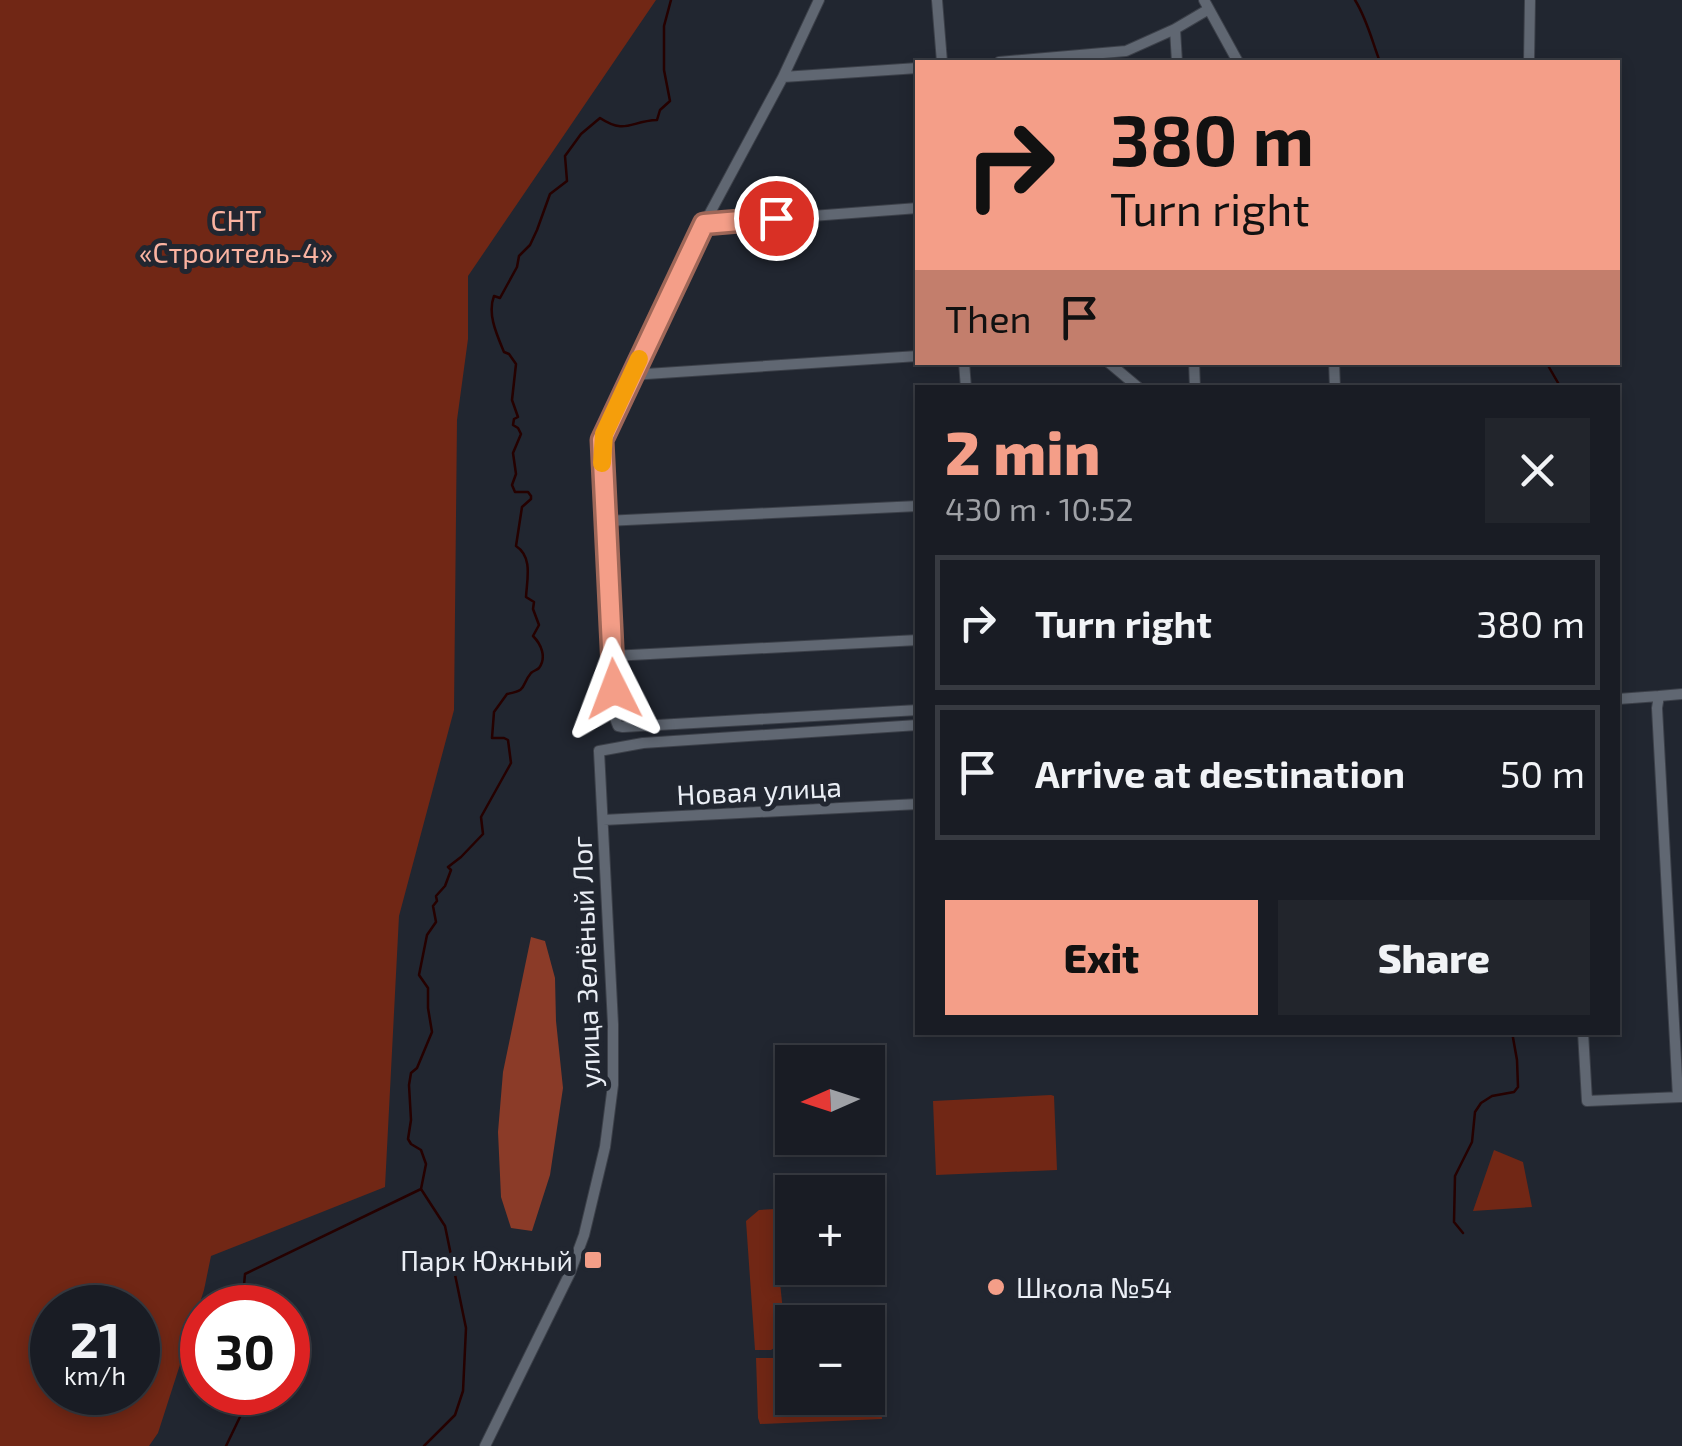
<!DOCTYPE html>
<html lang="en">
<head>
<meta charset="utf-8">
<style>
  :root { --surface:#191c24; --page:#22252c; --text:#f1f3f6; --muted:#9fa1a6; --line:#373a41; --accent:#f49e88 }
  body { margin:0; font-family:"Exo 2",sans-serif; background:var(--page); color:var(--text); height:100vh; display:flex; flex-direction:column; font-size:38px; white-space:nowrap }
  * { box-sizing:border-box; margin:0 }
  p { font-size:32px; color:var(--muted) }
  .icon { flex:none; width:55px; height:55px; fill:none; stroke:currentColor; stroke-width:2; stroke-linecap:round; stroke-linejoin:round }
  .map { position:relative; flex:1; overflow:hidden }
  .side { position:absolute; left:915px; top:385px; width:705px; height:650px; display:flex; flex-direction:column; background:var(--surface); border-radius:0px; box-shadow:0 5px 15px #0003,0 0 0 2px var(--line) }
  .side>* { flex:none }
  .guide { position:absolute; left:915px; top:60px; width:705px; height:305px; border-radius:0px; box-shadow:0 5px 15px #0003,0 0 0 2px var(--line); background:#f49e88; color:#111; overflow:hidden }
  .needle { width:65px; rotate:267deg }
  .controls { position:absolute; left:775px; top:1045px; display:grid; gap:20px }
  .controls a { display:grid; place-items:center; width:110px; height:110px; border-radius:0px; background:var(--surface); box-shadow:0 5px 15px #0003,0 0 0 2px var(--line); font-size:50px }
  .speed { position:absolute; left:30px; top:1285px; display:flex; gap:20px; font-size:50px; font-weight:700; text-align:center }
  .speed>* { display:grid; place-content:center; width:130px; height:130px; border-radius:50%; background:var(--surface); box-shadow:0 5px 15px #0003,0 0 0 2px var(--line); line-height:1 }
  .speed small { font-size:25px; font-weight:400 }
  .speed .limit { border:15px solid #d22; background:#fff; color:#111 }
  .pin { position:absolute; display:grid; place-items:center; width:85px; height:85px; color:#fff; margin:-42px; border:5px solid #fff; border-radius:50%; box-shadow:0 2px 10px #0007 }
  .me { position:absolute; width:110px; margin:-55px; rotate:357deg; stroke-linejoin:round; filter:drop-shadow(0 0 8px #0008) }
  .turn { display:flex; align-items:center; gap:35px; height:210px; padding:0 30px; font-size:45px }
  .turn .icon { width:130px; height:130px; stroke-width:2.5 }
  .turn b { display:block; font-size:70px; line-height:85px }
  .then { display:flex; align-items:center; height:95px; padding:0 30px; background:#0003; gap:20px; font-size:38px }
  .round { display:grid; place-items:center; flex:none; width:105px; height:105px; border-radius:0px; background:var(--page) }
  .headline { display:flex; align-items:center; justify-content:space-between; height:170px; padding:0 30px }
  h1 { font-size:60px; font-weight:800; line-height:75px; color:var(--accent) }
  .cta { display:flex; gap:20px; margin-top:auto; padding:20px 30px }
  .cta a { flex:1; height:115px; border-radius:0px; background:var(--accent); color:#111; font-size:40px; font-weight:800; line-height:115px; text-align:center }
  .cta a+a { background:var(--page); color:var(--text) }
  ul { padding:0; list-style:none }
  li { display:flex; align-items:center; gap:30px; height:135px; margin:0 20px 15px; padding:0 10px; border:5px solid var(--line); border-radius:0px }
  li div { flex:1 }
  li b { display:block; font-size:38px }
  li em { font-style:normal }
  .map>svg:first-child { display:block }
  .green { fill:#712715; fill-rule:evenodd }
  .forest { fill:#8b3b28 }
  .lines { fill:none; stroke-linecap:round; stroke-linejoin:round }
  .stream { stroke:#250100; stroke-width:2.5 }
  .minor-casing { stroke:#3c4049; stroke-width:12 }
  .minor { stroke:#606772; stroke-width:10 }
  .route-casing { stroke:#9f6758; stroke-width:25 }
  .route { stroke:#f49e88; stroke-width:18 }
  .slow { stroke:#f59e0b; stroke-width:18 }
  .poi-dot { fill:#f49e88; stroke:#212630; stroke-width:4 }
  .labels { text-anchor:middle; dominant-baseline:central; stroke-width:10; stroke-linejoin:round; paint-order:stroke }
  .park-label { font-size:28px; fill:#fab3a1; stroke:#212630 }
  .street-label { font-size:28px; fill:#eaeef5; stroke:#212630 }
  .poi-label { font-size:28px; fill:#eaeef5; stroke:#212630; text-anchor:end }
</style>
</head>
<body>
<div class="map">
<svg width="1682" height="1446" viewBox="0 0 1682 1446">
  <rect width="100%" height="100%" fill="#212630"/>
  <path class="green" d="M0,0H656L468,276V339L457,420L454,710L399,916L385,1187L211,1256L204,1290L158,1433L149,1446H0ZM52,1308H138V1392H52Z
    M1051,1095L1054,1096L1057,1170L936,1175L933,1101Z
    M1494,1150L1523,1162L1532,1207L1473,1211Z
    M792,1208V1246L780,1247L777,1253L786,1341L771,1350H755L746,1221L759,1210Z
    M756,1358H773L777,1360L778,1377H775V1386H792V1398H868V1386L880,1385L882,1419L760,1424L758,1418Z"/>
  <path class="forest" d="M531,937L545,941L555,978L556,1021L563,1088L550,1175L532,1231L511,1228L501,1197L498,1132L503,1072Z"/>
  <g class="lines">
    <path class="stream" d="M1355,0C1367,19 1372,41 1380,62
      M1546,362L1561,388
      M1463,1233L1454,1222L1455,1176L1472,1142L1475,1112L1481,1103L1492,1096L1514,1092L1518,1087L1517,1060L1512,1032
      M242,1308L245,1274L421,1189
      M226,1446L252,1392
      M424,1446L455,1415L463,1391L466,1328L445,1226L421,1189L426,1164L421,1150L411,1144L408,1139L411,1120L409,1085L411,1073L417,1068L432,1032L428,1008V988L419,975L427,935L436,922L433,906L437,901L436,896L445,886L451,870L448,867L461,857L483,834L481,817L511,763L508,740L504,738H492L494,712L507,694C529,690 520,686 531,673C533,671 537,670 539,668C547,657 541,644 533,636L539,625L533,609L534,602L526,597C527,579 533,557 516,546L522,507L531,499V496L528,492H515L512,485L516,474L513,453L521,434L518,428L513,425L514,419L518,417L512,400L516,364L509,354L504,352C497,335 487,314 494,296L500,298L517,267L519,256L530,245L537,230L550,194L567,181L565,156L581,134L600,118C626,135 630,121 657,120L660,110L670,101L664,70V26L671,0"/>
    <defs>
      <path id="minor" d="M819,0L783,77L704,224L601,440L616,721L618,726L623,727L918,710
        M937,0L942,62
        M1204,0L1238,62
        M1175,29L1177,62
        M999,62L1126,51L1175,29L1209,9
        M1529,62L1530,0
        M783,77L918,68
        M704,224L918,208
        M964,362L966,388
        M1108,362L1139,388
        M1194,362L1195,388
        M1334,362L1335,388
        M631,375L918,356
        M605,521L918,506
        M612,656L918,640
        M1618,699L1659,696
        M603,820L918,804
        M1583,1032L1587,1101L1681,1097
        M1678,1097L1657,708L1659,696L1682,694
        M485,1446L570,1273L584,1235L605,1147L613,1085V1024L599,751L643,743L918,725"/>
    </defs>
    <use href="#minor" class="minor-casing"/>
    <use href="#minor" class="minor"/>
  </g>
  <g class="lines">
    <defs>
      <path id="route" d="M614,689L602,440L704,224L776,218"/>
    </defs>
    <use href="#route" class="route-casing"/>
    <use href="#route" class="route"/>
    <path class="slow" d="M602,463L604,434L639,359"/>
  </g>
  <g class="poi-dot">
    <rect x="583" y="1250" width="20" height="20" rx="5"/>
    <circle cx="996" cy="1287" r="10"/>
  </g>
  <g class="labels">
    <g class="park-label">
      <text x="236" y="220">СНТ<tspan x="236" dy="32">«Строитель-4»</tspan></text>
    </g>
    <g class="street-label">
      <text transform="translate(759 790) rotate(-3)">Новая улица</text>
      <text transform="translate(585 962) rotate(-92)">улица Зелёный Лог</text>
    </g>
    <g class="poi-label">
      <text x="573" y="1260">Парк Южный</text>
      <text x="1016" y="1287" text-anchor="start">Школа №54</text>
    </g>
  </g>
</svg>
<div class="controls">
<a><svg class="needle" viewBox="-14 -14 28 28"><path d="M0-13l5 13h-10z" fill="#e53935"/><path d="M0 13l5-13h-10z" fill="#9fa1a6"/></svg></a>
<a>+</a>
<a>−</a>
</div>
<div class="speed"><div>21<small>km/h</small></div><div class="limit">30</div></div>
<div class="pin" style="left:776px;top:218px;background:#d93025"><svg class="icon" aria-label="arrive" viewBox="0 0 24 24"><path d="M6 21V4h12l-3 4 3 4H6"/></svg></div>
<svg class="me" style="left:614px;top:689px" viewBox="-20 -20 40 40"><path d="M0-17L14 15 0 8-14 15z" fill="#f49e88" stroke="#fff" stroke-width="4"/></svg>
<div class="guide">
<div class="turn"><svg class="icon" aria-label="right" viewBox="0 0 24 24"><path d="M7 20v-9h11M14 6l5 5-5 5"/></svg><div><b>380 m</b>Turn right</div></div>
<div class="then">Then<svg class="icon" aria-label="arrive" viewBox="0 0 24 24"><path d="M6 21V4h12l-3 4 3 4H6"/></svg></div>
</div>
<section class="side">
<div class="headline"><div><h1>2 min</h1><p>430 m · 10:52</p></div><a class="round"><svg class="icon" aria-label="close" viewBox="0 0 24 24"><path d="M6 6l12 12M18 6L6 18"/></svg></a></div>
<ul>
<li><svg class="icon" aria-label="right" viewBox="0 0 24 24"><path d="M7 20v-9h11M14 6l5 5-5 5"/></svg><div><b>Turn right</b></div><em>380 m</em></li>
<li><svg class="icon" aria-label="arrive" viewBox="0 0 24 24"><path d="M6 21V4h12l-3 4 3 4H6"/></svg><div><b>Arrive at destination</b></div><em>50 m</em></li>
</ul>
<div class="cta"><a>Exit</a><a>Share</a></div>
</section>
</div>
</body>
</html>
